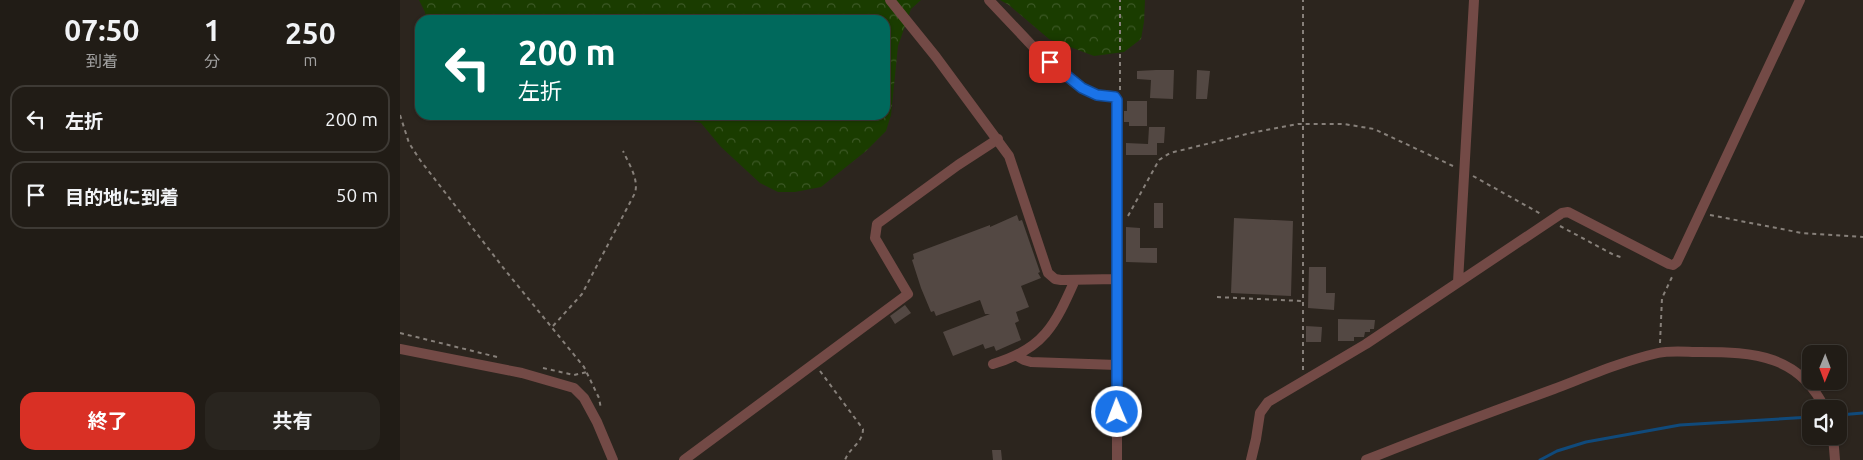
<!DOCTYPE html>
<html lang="ja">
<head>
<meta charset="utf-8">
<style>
  :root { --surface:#211c16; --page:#29251f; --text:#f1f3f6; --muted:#a2a1a1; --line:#3e3a35; --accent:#d93025 }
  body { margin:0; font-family:Ubuntu,"Noto Sans JP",sans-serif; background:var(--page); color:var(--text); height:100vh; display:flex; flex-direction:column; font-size:19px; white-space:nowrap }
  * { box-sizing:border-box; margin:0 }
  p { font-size:16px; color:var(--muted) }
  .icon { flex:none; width:28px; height:28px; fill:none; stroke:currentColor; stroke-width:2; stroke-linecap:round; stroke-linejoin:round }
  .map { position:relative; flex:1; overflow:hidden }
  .side { display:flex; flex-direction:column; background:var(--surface); width:400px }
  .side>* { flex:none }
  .top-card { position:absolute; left:15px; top:15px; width:475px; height:105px; border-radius:15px; box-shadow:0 1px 4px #0004,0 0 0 1px var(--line); background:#00695c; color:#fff; overflow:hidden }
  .needle { width:32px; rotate:181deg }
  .tools { position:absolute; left:1402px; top:345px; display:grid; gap:10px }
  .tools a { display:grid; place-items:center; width:45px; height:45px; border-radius:10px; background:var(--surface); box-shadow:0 1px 4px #0004,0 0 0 1px var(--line); font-size:25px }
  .pin { position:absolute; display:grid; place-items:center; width:42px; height:42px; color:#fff; margin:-21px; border-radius:10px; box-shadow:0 2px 8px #0006 }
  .me { position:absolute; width:55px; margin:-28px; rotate:359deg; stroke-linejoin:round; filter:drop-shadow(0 0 4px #0008) }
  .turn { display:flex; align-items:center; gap:18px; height:105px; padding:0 20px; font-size:22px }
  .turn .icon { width:65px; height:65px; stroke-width:2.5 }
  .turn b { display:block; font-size:35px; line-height:42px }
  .eta { display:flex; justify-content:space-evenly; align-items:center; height:85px; text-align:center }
  .eta b { font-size:30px; font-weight:700; line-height:35px }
  .cta { display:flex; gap:10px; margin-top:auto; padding:10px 20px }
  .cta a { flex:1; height:58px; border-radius:15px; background:var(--accent); color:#fff; font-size:20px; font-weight:700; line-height:58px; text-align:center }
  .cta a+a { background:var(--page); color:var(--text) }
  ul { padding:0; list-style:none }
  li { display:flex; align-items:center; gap:15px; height:68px; margin:0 10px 8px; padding:0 10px; border:2px solid var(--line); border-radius:15px }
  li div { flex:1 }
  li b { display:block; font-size:19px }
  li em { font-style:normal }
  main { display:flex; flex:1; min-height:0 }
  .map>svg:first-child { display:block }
  .forest { fill:url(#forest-crowns) }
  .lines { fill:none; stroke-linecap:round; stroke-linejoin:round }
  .stream { stroke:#104a7b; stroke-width:3 }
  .building { fill:#534843 }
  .path { stroke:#87807a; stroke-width:2; stroke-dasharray:4 4; stroke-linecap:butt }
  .minor { stroke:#734a46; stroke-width:10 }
  .route-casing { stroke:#114b97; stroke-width:12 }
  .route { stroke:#1a73e8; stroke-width:9 }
</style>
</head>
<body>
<main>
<section class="side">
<div class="eta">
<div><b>07:50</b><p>到着</p></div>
<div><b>1</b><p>分</p></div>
<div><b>250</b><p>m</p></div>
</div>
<ul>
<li><svg class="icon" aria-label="left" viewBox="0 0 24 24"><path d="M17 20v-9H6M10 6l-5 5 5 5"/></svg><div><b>左折</b></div><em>200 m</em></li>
<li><svg class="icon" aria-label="arrive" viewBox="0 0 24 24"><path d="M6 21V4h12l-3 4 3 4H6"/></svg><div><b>目的地に到着</b></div><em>50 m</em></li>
</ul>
<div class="cta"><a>終了</a><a>共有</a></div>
</section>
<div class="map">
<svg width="1463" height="460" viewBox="0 0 1463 460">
  <defs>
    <pattern id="forest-crowns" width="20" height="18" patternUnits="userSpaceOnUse" patternTransform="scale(1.25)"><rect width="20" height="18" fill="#1a3c00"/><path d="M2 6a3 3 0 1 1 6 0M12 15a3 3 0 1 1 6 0" fill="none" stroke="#3c5825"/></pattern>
  </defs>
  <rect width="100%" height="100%" fill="#2c251e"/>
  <path class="forest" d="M19,0H521L511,9L498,46L491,115L486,131L466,151L421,187L395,192H378L360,183L321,147L301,123L273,116L209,115H485V20H26L25,12Z
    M600,0H745L744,22L741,39L724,52L694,56L649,39L609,5Z"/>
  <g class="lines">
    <path class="stream" d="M1439,415L1463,413
      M1140,460L1157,451L1186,442L1280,425L1411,417"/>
  </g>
  <path class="building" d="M756,70H774L773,99L750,98L751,80L737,79V71Z
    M797,70L810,71L807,99H796Z
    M727,101H747V126H729V122H724V111H727Z
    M749,127H765L764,143H757V155H726V143L748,144Z
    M754,203H763V228H754Z
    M617,215L619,221L622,220L640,272L638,273L641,278L621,286L629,307L616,312L619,321L615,323L621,340L596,351L594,346L585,349L583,344L553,356L543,332L590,314H585L580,300L536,316L534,311L531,312L521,288L512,260L514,259L513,254L590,225V227Z
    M834,218L893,221L891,296L831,293Z
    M726,227L740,228V248H757V263L726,262Z
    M909,267H926V293H935L934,310L908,308Z
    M505,305L511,313L495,324L490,316Z
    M938,319L975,320L974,329H970V332H965L964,337H954V341H938Z
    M906,326L922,327L921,342H906Z
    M592,450H601L602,460H593Z"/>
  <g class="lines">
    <path class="path" d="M720,90V0
      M0,115L9,143L20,160L105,270L184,367L199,398L201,409
      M1073,176L1141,214
      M1310,215L1402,233L1463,237
      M728,216L759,160L770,153L851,133L898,124H944L974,129L1053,166
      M1160,226L1214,255L1224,258
      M817,297L901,301
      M153,326L182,294L235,193C239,179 229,164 223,151
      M0,333L97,357
      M1260,343L1262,298L1273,275
      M143,368L174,375L187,372
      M903,370V0
      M420,371L463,429C463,443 449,448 445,460"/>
    <path class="minor" d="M490,0L536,57L609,156L648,273L655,279L661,280L717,279
      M589,0L639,53L672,81L682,88L697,95L713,96L717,100V460
      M1058,282L1074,0
      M0,349L122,373L174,388L184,398L197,422L213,460
      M617,356L624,360L631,362L717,365
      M593,364C644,349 655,325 675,280
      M1433,436L1435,460
      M284,460L508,294L475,238L477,224L558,165L598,139
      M851,460L856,439L860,413L868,402L966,344L1162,213L1168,212L1269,264L1273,265L1277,262L1400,0
      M966,460C1028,435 1091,412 1154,389C1188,376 1223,361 1258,353C1271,350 1287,352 1300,352C1354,352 1400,355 1425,409"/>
  </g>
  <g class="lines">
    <defs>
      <path id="route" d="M650,62L682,88L697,95L715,97L717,100V412"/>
    </defs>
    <use href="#route" class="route-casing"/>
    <use href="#route" class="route"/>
  </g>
</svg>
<div class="tools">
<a><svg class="needle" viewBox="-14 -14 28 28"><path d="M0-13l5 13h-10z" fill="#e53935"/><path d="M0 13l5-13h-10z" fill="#a2a1a1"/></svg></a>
<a><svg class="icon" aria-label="sound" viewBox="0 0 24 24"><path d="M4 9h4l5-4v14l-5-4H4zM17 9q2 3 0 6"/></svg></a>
</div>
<div class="pin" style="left:650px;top:62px;background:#d93025"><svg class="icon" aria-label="arrive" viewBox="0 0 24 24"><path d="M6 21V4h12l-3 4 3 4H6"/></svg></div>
<svg class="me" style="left:717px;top:412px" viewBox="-20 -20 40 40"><circle r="17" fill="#1a73e8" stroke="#fff" stroke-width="3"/><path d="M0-11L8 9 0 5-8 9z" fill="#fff"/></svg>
<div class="top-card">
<div class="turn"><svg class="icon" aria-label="left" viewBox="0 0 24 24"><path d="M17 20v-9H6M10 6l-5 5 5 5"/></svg><div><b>200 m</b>左折</div></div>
</div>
</div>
</main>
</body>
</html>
